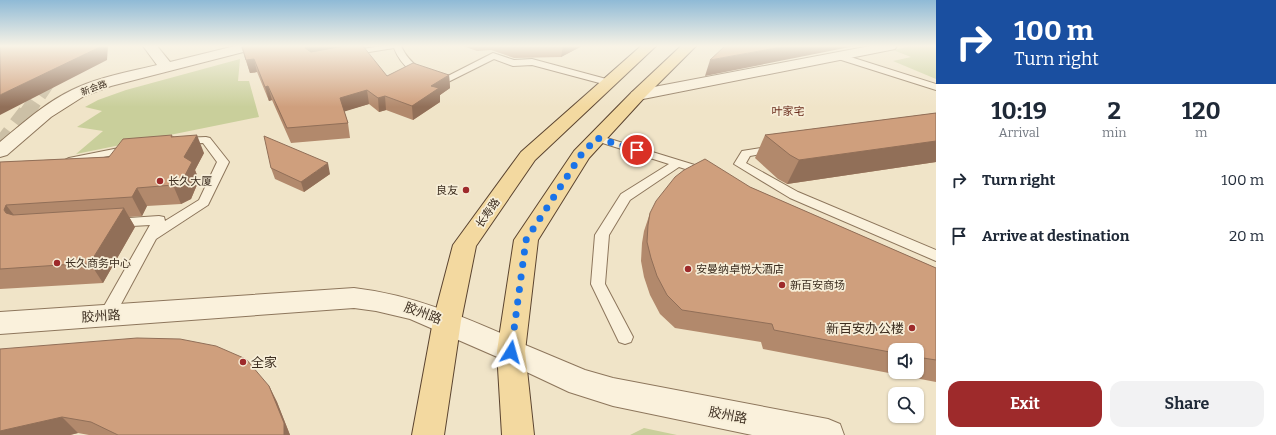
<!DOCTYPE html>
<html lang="en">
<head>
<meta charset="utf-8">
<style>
  :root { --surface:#fff; --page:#f2f2f3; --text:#1f2937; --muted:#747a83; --accent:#9e2a2b }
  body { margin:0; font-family:Bitter,"Noto Sans SC",serif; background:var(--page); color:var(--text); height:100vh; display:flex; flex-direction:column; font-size:15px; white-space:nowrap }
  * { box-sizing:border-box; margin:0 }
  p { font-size:13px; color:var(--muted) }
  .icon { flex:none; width:22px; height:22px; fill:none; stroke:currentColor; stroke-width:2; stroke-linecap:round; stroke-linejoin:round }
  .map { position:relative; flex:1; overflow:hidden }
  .drawer { display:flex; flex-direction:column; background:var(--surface); width:340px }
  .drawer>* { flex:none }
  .hud { background:#1a4fa0; color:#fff; overflow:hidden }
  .buttons { position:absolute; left:888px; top:343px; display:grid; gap:8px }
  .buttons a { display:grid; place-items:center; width:36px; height:36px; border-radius:8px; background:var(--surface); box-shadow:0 1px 3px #0004; font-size:20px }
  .pin { position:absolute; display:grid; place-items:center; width:34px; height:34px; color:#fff; margin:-17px; border:2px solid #fff; border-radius:50%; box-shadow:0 1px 4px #0007 }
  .me { position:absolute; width:44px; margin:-22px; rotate:8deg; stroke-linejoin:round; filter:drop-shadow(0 0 3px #0008) }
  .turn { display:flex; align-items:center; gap:14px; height:84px; padding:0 12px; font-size:18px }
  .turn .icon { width:52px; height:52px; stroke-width:2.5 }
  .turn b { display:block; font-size:28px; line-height:34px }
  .eta { display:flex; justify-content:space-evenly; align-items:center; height:68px; text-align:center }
  .eta b { font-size:24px; font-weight:700; line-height:28px }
  .action { display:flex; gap:8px; margin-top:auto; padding:8px 12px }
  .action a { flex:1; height:46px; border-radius:12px; background:var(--accent); color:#fff; font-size:16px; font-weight:700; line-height:46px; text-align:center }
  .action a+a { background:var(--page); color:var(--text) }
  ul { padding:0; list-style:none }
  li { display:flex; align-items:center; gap:12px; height:56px; padding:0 12px }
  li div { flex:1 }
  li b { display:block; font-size:15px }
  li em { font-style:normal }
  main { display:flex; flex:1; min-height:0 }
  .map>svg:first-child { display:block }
  .green { fill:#c9cf9b }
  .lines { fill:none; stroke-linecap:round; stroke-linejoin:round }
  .trunk-tunnel-far1 { stroke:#ccc0a6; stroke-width:15; stroke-dasharray:15 8; stroke-linecap:butt }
  .trunk-tunnel { stroke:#ccc0a6; stroke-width:19; stroke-dasharray:19 10; stroke-linecap:butt }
  .service-casing { stroke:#8d765c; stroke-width:2 }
  .minor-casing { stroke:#8d765c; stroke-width:2 }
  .tertiary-casing { stroke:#8d765c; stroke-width:2 }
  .primary-casing { stroke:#5b4430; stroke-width:2 }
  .service { fill:#faf1dc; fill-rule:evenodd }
  .minor { fill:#faf1dc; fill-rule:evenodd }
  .tertiary { fill:#faf1dc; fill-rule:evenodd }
  .primary { fill:#f3d9a0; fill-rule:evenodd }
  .wall { fill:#b2896c; fill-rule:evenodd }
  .shaded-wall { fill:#916f58 }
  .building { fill:#cf9f7d; stroke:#916f58 }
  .route { stroke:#1a73e8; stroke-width:7; stroke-dasharray:0 12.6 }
  .poi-dot { fill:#9e2a2b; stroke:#f7eed8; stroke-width:1.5 }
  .labels { text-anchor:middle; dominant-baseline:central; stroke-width:3.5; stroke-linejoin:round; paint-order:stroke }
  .far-street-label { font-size:9px; fill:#3d2e20; stroke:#f7eed8 }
  .far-quarter-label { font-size:11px; fill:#6b2e1e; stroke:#f7eed8 }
  .poi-label { font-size:11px; fill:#3d2e20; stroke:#f7eed8; text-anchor:start }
  .street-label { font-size:11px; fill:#3d2e20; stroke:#f7eed8 }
  .near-street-label { font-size:13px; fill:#3d2e20; stroke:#f7eed8 }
  .near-poi-label { font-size:13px; fill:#3d2e20; stroke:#f7eed8; text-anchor:end }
</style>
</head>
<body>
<main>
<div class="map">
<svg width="936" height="435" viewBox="0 0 936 435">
  <rect width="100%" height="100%" fill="#f0e4c8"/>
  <path class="green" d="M912,46H936V79L893,61L911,57L893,50Z
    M240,59L238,81H249L259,117L76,154L103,131L77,127L102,111L85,107L98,100L126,90Z
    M644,428L677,435H630Z"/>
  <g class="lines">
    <path class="trunk-tunnel-far1" d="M26,114L54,73L68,46"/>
    <path class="trunk-tunnel" d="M0,148L27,113"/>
    <defs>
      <path id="service" d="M381,46H401C410,65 423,71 442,79L493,53L514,60L532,59L610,80L612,82L607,85L532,65L513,66L494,59L442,85C421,80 402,69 394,48L350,55L346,53L350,51Z
        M838,53L936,84V90L835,58V54Z
        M597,135L711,170L713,172L707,176L679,167L630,200L609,235L605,284L633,337L631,342L625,344L619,342L591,284L595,235L621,194L669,164L593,140L592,138Z
        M206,137L210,138L229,162L208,205L156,239L113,319L107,321L101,319L99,315L150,225L114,227L109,226L107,223L109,220L114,219L159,216L164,217L165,221L199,200L217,162L203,143L181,144L176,141L181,138Z
        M129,146L135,149L133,151L69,164L63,161L69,158Z
        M774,146L780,149L778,151L750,156L746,163L798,192L936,250V261L790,198L734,164L742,151Z"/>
      <path id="minor" d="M143,46H157L170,62L235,46H257L255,49L111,86L84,96L51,117L7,155L0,157V142C23,123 45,103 72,90C98,77 129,72 157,65Z
        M870,46H897L895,49L890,50L638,100L632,98L630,95L632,92L638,90Z
        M511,339L585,370L613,378L828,419L840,424L844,435H752L613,406L569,392L501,360L497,351L501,342Z"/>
      <path id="tertiary" d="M354,288C414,295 467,318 521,342L525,351L521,360L511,363L410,319L376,311L354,308L0,334V312Z"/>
      <path id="primary" d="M641,46H656L535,160L476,246L461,321L444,435H412L433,321L453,245L521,152Z
        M681,46H696L644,98L589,158L538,240L525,351L534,435H502L497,351L514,240L574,151L632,92Z"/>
    </defs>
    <use href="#service" class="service-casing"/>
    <use href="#minor" class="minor-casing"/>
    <use href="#tertiary" class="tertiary-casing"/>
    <use href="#primary" class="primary-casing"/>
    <use href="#service" class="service"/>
    <use href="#minor" class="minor"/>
    <use href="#tertiary" class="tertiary"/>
    <use href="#primary" class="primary"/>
  </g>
  <path class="wall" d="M241,46L387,76L449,75L450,88L440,95V102L413,120L386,110L379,112L369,104L344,111L348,123L350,138L291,143L272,100L269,101L257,72L250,73Z
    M463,46H582L561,57L514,58L491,50L477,51Z
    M936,113V162L787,184L778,179L755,158L765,135Z
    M173,136L204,153L195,170L199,180L191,199L181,204L147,206L142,216L129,217L135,227L103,283L0,289V162L109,157Z
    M271,168L330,174L304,192L275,179Z
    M750,187L936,268V382L763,349L761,342L675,328L660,314L650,295L644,277L641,261L642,243L644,231L650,213ZM895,350H917V372H895Z
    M0,349L269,386L277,402L290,435H89L78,433L70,435H0Z"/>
  <path class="shaded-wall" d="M100,46H108L107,60L0,115V95Z
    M305,46H356L313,56L305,48Z
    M563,46H582L561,57Z
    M787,46H855L705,76L710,60Z
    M254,59L257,72L250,73L246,60Z
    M449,75L450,88L440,95V102L413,120L412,106L431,86Z
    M268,86L272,100L269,101L265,87Z
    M367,90L369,104L343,112L340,98Z
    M385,96L386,110L379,112L378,98Z
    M197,135L204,153L195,170L199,180L191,199L181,204L173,185L184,157Z
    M936,141V162L787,184L799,160Z
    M328,163L330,174L304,192L301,182Z
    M137,188L147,206L142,216L132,197Z
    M6,205L21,224L19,229L4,210Z
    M124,208L135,227L103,283L90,263Z
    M269,386L277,402L290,435H284Z
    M62,417L78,433L70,435H0V431Z"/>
  <path class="building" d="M0,46H100V47L0,95Z
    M242,46H306L305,48L311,52L344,46H363L387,76L413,63L449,75L431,86L439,88L412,106L385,96L378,98L367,90L340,98L348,123L287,128L268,86L265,87L254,59L246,60Z
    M725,46H787L710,60Z
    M936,113V141L799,160L790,155L765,135Z
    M172,135L171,137L197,135L184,157L192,162L182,181L173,185L137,188L132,197L6,205L4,210L6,213L13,215L124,208L90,263L0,269V162L109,157L123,139Z
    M264,136L328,163L301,182L271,168Z
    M705,159L750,187L936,268V360L917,357V350H895V353L774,330L772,324L682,310L667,295L657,276L651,258L647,242L648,225L650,213L656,201L675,177L684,170Z
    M137,338L180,339L216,346L246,359L269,386L284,423V435H118L91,422L62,417L0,431V349Z"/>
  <linearGradient id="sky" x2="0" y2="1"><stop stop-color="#8fbad6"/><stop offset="0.43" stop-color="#f8f3e6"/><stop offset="1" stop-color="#f8f3e6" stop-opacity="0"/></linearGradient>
  <rect width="936" height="107" fill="url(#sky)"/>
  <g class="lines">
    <path class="route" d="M511,352L526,240L581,155L597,138L637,150"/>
  </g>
  <g class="poi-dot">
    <circle cx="160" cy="181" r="4"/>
    <circle cx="466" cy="190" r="4"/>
    <circle cx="57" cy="263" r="4"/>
    <circle cx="688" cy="269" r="4"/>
    <circle cx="782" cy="285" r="4"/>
    <circle cx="912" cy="328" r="4"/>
    <circle cx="243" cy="362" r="4"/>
  </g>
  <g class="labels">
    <g class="far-street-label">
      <text transform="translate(94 88) rotate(-20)">新会路</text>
    </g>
    <g class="far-quarter-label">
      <text x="788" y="111">叶家宅</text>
    </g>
    <g class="poi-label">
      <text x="168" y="181">长久大厦</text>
      <text x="458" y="190" text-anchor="end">良友</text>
      <text x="65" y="263">长久商务中心</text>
      <text x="696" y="269">安曼纳卓悦大酒店</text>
      <text x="790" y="285">新百安商场</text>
    </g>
    <g class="street-label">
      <text transform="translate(488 213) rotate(-55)">长寿路</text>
    </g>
    <g class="near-street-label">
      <text transform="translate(423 313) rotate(20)">胶州路</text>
      <text transform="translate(101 316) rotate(-4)">胶州路</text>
      <text transform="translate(728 415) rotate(11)">胶州路</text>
    </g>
    <g class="near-poi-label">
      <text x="904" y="328">新百安办公楼</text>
      <text x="251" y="362" text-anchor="start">全家</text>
    </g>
  </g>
</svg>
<div class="buttons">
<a><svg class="icon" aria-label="sound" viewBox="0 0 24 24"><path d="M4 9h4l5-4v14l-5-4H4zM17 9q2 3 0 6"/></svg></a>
<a><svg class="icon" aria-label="search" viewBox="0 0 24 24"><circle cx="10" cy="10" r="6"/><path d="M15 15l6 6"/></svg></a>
</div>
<div class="pin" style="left:637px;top:150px;background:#d93025"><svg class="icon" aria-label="arrive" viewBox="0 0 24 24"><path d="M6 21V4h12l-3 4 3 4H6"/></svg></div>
<svg class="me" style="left:511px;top:352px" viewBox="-20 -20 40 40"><path d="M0-17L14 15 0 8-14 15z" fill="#1a73e8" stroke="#fff" stroke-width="4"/></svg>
</div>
<section class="drawer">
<div class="hud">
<div class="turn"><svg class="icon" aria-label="right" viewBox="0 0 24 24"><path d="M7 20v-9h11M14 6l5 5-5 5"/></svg><div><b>100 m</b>Turn right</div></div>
</div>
<div class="eta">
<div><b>10:19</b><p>Arrival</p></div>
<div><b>2</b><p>min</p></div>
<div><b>120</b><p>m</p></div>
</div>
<ul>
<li><svg class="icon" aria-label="right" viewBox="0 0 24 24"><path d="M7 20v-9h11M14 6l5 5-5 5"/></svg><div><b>Turn right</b></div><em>100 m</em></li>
<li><svg class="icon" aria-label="arrive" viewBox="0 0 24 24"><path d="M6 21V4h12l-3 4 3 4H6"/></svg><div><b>Arrive at destination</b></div><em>20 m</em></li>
</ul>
<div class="action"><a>Exit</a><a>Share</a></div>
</section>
</main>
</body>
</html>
